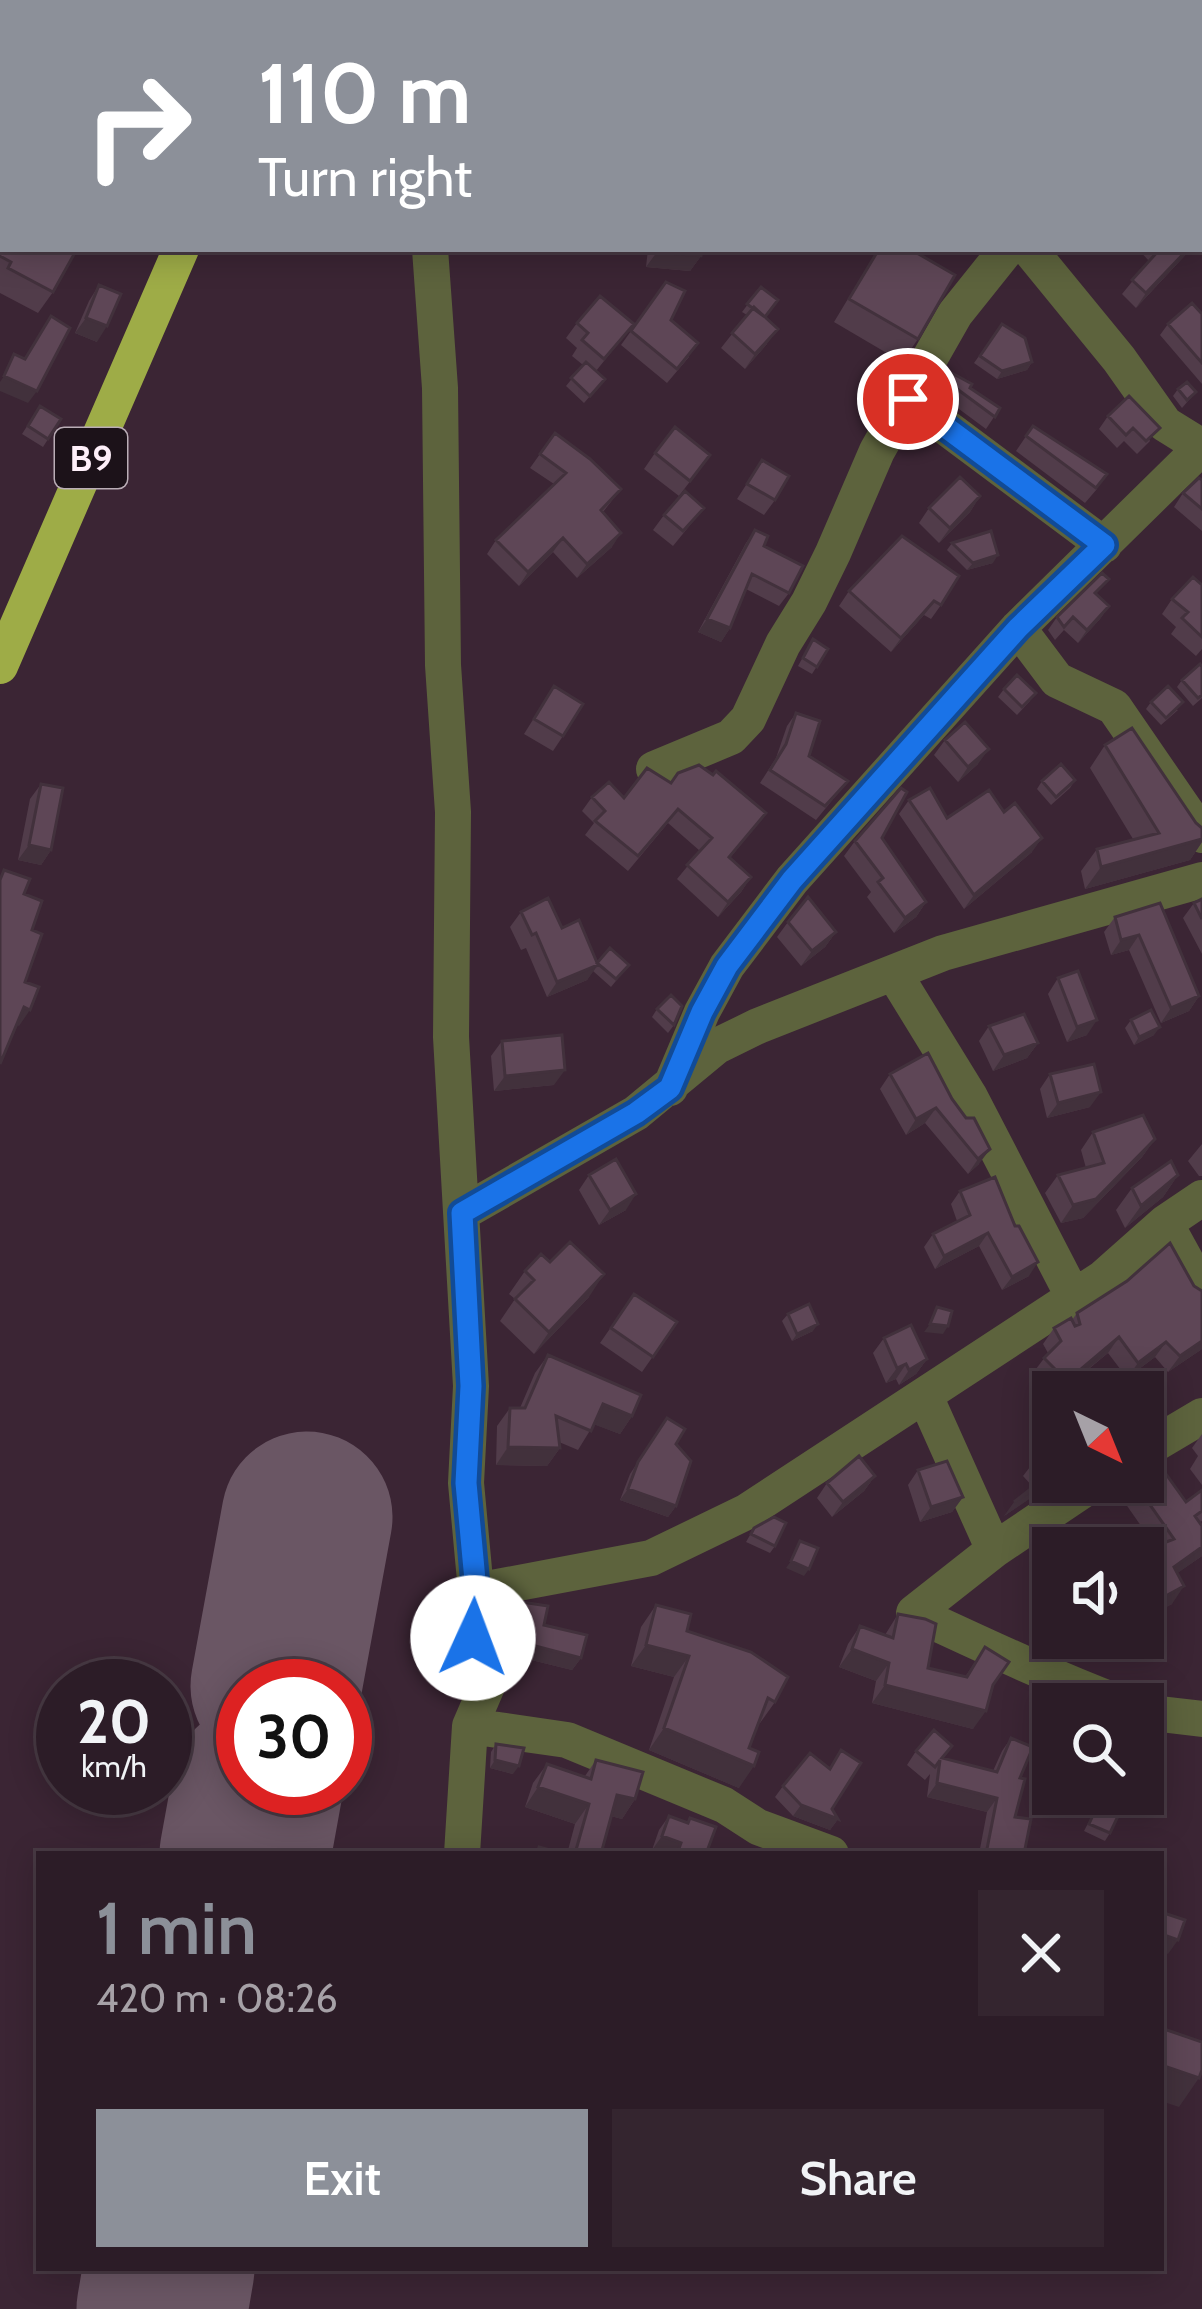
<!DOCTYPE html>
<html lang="en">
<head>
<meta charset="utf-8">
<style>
  :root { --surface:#2c1c27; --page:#34252f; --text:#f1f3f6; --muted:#a6a1a7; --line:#483a44; --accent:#8c9099 }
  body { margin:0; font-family:Cabin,sans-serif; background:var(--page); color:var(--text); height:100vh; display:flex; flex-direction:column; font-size:45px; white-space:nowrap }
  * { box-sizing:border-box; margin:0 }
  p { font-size:39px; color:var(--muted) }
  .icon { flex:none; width:66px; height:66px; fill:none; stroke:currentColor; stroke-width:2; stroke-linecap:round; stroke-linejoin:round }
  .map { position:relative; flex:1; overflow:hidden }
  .side { position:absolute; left:36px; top:1851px; width:1128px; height:420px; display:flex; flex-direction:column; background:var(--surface); border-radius:0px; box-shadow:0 6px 30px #0003,0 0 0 3px var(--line) }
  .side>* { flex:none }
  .guide { position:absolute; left:0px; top:0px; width:1203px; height:252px; box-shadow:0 6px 30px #0003,0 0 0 3px var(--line); background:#8c9099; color:#fff; overflow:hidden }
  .needle { width:78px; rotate:137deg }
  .buttons { position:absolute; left:1032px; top:1371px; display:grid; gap:24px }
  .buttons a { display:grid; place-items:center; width:132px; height:132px; border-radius:0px; background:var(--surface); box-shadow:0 6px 30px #0003,0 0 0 3px var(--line); font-size:60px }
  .speed { position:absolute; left:36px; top:1659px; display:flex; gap:24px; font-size:60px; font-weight:700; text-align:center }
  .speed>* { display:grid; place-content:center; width:156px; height:156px; border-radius:50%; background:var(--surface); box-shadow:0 6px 30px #0003,0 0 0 3px var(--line); line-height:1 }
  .speed small { font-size:30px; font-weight:400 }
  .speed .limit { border:18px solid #d22; background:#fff; color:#111 }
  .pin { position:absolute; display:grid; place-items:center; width:102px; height:102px; color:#fff; margin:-51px; border:6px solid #fff; border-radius:50%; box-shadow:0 3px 12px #0007 }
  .me { position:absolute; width:132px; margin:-66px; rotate:2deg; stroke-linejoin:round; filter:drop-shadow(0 0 9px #0008) }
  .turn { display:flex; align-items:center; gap:42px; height:252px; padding:0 60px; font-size:54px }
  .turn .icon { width:156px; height:156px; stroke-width:2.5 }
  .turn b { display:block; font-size:84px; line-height:102px }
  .round { display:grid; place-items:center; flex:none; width:126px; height:126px; border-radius:0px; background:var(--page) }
  .headline { display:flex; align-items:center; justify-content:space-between; height:204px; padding:0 60px }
  h1 { font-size:72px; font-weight:600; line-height:90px; color:var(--accent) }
  .button { display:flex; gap:24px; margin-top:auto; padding:24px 60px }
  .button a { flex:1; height:138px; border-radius:0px; background:var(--accent); color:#fff; font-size:48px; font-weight:600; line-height:138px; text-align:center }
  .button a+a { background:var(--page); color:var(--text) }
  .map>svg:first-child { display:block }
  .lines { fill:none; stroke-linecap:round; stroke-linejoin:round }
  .runway { stroke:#6a5664; stroke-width:171 }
  .minor { stroke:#5d633d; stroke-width:36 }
  .highway { stroke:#9eac47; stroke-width:36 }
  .wall { fill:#513c4a }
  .shaded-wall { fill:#42313c }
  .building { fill:#5e4656; stroke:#42313c; stroke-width:3 }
  .route-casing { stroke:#114b97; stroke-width:30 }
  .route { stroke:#1a73e8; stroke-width:21 }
  .labels { text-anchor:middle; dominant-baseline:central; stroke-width:12; stroke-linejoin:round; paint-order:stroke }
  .shield { fill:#1c1219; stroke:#baadb6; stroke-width:3 }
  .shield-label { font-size:36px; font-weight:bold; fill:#feeff9 }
</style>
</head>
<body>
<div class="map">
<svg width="1202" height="2309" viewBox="0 0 1202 2309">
  <rect width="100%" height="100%" fill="#3b2534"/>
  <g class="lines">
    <path class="runway" d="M276,1686L307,1517
      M245,1854L257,1788
      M162,2309L169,2268"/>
    <path class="minor" d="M764,0L767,3
      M1064,0L1066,3
      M488,3L489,0
      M1124,3L1127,0
      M1200,175L1202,176
      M430,249L440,388L443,665L453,812L451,1037L471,1386L466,1483L476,1591L473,1638L494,1670L470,1726L567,1740L724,1805L758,1827L831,1854
      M908,399L1104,545
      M1018,628L1057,680L1114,707L1202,835
      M654,769L731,737L748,719L783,644L809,602L833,553L877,451L955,314L1007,249
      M895,975L970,1097L1073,1296
      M670,1088L702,1012L727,966L792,880L1018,628L1202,447L1165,424L1119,359L1029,249
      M462,1213L636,1113L717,1046L758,1026L943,953L1202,880
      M1165,1223L1202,1290
      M925,1396L994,1550
      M1143,1451L1202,1416
      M1095,1482L994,1550L914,1613C983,1645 1051,1677 1122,1704
      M476,1591L651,1558L746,1512L1103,1278L1165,1223L1202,1198
      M1143,1712L1202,1719
      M462,1854L470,1726"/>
    <path class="highway" d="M284,3L285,0
      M0,666L181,249"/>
  </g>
  <path class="wall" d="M137,0H221L220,3H143Z
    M1005,0H1056L1058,3H1007Z
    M0,143L53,292L38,313L0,293Z
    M648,249H702L701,256L690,271L646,267Z
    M878,249H910L918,339L902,362L834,322Z
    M1138,249H1191L1136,308L1122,294L1149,261Z
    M666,282L671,320L689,357L667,383L621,345Z
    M99,285L97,342L75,333L89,301Z
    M761,287L767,344L745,369L721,348L747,315L742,312Z
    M1202,314V384L1160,335L1168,324Z
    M577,323L634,324L596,371L605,379L584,403L566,386L583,365L572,356L577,348L566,338Z
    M1002,324L1032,362L1027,370L997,379L974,363Z
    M950,372L970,388L1000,408L986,429L936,392Z
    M1178,389L1196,392L1182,408L1173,396Z
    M1129,396L1150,441L1137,454L1124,441L1117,448L1099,429L1108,416Z
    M40,406L61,419L43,447L22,434Z
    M1033,426L1097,489L1085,503L1016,451Z
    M555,433L621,489L603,512L612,547L577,578L553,552L519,586L487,554L496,540L554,484L530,468Z
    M655,453L710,455L679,496L644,469Z
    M762,460L775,500L764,515L737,499Z
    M1202,480V531L1174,507L1183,493Z
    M980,496L970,512L939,543L919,523L929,508Z
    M704,508L673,546L653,530L664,515Z
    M755,530L789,593L779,606L746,589L730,628L721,642L698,632L746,543Z
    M902,536L941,605L931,619L924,615L891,652L839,606L849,591Z
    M952,543L993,563L967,570L947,550Z
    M1202,585V649L1196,656L1171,634L1176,627L1162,614L1172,599Z
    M1097,595L1109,606L1100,619L1078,643L1064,630L1055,640L1048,630L1057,617Z
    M813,639L828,649L812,674L798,666Z
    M1202,667V698L1193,706L1177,687L1182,680Z
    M554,686L563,736L553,751L524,734Z
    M1004,689L1030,701L1017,715L998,697Z
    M1151,702L1178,710L1161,725L1146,709Z
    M796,713L809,756L848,781L816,820L760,783L776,758L787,726Z
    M945,740L978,764L958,782L934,755Z
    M1105,745L1202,828V842L1190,860L1085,889L1081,871L1097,849L1133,839L1090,768Z
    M1075,780L1070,788L1051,805L1037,789L1042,781Z
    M671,783L766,813L730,858L751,877L741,892L718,917L677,879L700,851L668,823L628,871L585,835L594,823L582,811L592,797L624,798Z
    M41,784L51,850L41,865L18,860L30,799Z
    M909,800L947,818L1032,852L964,909L899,814Z
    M855,841L926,902L916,917L894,933L867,897L871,892L844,856Z
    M1202,899V954L1183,918L1194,903Z
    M1160,903L1199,996L1189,1011L1161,1023L1129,950L1111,955L1104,932L1115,917Z
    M521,912L562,928L597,963L629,965L611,987L593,971L587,980L547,997L526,948L521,950L510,927Z
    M788,922L836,932L825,947L801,966L777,937Z
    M1058,978L1087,1035L1067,1042L1048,994Z
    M657,1009L674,1025L668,1033L652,1017Z
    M1131,1020L1154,1035L1134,1045L1125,1028Z
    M989,1026L1038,1043L1027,1058L993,1071L979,1041Z
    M502,1041L554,1085L494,1091L491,1056Z
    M890,1074L952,1099L966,1118L979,1164L968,1174L925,1123L906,1135L880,1089Z
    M1050,1074L1090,1107L1047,1118L1040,1089Z
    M1093,1132L1155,1139L1142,1157L1083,1218L1061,1223L1045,1193L1058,1175L1086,1168L1081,1150Z
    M1202,1144V1176H1199L1188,1161Z
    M589,1175L626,1210L599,1225L579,1190Z
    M1178,1175L1163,1197L1125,1228L1116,1210L1132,1188Z
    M960,1191L1015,1226L1029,1276L1002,1290L979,1246L935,1269L924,1247L933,1234L957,1221L951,1204Z
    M550,1262L589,1297L534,1354L500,1321L515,1299L509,1294L525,1271Z
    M634,1294L677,1322L642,1372L600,1343Z
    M1077,1313L1202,1349L1168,1372L1155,1357L1127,1378L1108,1353L1061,1392H1053V1394L1033,1373L1048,1353L1043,1344L1054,1328L1072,1320Z
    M788,1314L813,1331L792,1341L782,1321Z
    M884,1338L927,1359L916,1374L899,1385L896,1379L886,1383L873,1353Z
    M548,1355L632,1416L620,1434L594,1424L578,1450L559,1442L560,1448L547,1466L496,1465L497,1426L510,1408H520L535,1373Z
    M667,1418L676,1444V1506L668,1517L620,1500L630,1474Z
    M1202,1434V1485L1190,1469L1198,1456L1192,1448Z
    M1033,1463L1053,1482L1004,1516L1033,1487L1023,1476Z
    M918,1470L963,1497L952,1512L920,1522L908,1485Z
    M875,1476L864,1491L832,1517L817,1498L827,1483Z
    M1115,1482H1143L1186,1502L1202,1490V1521L1200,1522L1202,1526V1556L1177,1573L1172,1604L1150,1615L1143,1602V1551L1155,1546L1116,1490Z
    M754,1528L775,1546L770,1553L746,1542Z
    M515,1601L581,1658L572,1670L511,1655L501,1640L506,1613Z
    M656,1605L775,1702L760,1723L759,1722L749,1748L739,1788L649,1750L674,1677L631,1666L641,1627Z
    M898,1614L928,1668L965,1677L985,1647L993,1685L973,1729L872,1703L876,1681L839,1667L848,1644L860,1626L885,1635Z
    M1011,1738L1020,1778L1015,1817L1024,1854H979L987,1812L927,1797L930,1774L925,1780L907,1765L916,1751L952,1746L943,1759L993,1771L1002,1751Z
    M496,1744L513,1774L490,1768L491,1752Z
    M596,1760L635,1799L622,1819L611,1816L601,1854H567L575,1824L525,1807L533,1783L547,1764L585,1776Z
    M829,1768L832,1809L838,1819L830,1830L793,1816L775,1797L783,1786Z
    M1099,1802L1110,1833L1105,1841L1084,1831Z
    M669,1816L687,1823L690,1818L706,1854H664L652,1850L659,1830Z"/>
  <path class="shaded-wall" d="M1188,249H1191L1136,308L1146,293Z
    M657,252L701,256L690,271L646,267Z
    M86,318L107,326L97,342L75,333Z
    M778,329L767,344L745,369L755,354Z
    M1032,362L1027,370L997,379L1002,371Z
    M4,376L37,391L28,403L0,391V382Z
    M980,496L970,512L939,543L950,528Z
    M621,533L612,547L577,578L587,564Z
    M563,538L553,552L519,586L528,572Z
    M998,555L993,563L967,570L973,563Z
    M934,601L924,615L891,652L901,638Z
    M1109,606L1100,619L1078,643L1087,630Z
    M707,619L730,628L721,642L698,632Z
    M989,749L978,764L958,782L968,767Z
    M1042,838L1032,852L964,909L974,895Z
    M1202,839V842L1190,860L1085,889L1101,867Z
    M29,845L51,850L41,865L18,860Z
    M751,877L741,892L718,917L728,902Z
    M926,902L916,917L894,933L905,918Z
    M836,932L825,947L801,966L812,951Z
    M1139,935L1129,950L1111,955L1121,940Z
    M598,965L587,980L547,997L557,982Z
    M1199,996L1189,1011L1161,1023L1171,1008Z
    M24,1007L30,1010L19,1026L12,1023Z
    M1097,1020L1087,1035L1067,1042L1077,1027Z
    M1160,1027L1154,1035L1134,1045L1139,1037Z
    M1038,1043L1027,1058L993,1071L1004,1055Z
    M565,1070L554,1085L494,1091L505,1076Z
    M1101,1092L1090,1107L1047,1118L1058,1103Z
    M936,1108L925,1123L906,1135L916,1119Z
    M1155,1139L1142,1157L1083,1218L1061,1223L1073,1205Z
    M990,1149L979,1164L968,1174L978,1159Z
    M1178,1175L1163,1197L1125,1228L1141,1206Z
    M636,1194L626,1210L599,1225L610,1210Z
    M988,1233L979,1246L935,1269L944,1256Z
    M1038,1262L1029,1276L1002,1290L1012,1277Z
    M604,1274L589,1297L534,1354L549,1332Z
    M818,1324L813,1331L792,1341L797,1334Z
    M930,1324L948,1326L943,1334L924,1332Z
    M1119,1337L1108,1353L1059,1392L1067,1381Z
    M1202,1341V1349L1168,1372L1180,1356Z
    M1166,1342L1155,1357L1127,1378L1138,1363Z
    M927,1359L916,1374L899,1385L909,1370Z
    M906,1364L896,1379L886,1383L897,1368Z
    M603,1404L632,1416L620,1434L590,1423Z
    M508,1447L560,1448L547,1466L496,1465Z
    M875,1476L864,1491L832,1517L843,1502Z
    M1053,1476V1482H1055L1004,1516L1014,1502Z
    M628,1489L676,1506L668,1517L620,1500Z
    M963,1497L952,1512L920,1522L931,1507Z
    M1202,1547V1556L1162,1584L1174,1567Z
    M791,1561L809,1569L804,1576L786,1568Z
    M1184,1586L1172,1604L1150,1615L1162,1598Z
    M520,1642L581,1658L572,1670L511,1655Z
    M646,1645L689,1656L674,1677L631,1666Z
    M852,1649L889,1663L876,1681L839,1667Z
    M885,1685L986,1711L973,1729L872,1703Z
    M664,1728L754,1766L739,1788L649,1750Z
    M495,1760L519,1766L513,1774L490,1768Z
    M937,1783L997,1798L987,1812L927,1797Z
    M538,1787L589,1804L575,1824L525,1807Z
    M617,1795L635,1799L622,1819L603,1814Z
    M801,1805L838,1819L830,1830L793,1816Z
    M662,1836L681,1843L674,1854H664L652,1850Z
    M1161,1934L1178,1940L1168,1954L1161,1951Z
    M1161,2065L1199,2078L1179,2107L1161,2101Z"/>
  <path class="building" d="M193,0H221L220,3H200Z
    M619,0H708L712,3H616Z
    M887,0H939L942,3H885Z
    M1022,0H1056L1058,3H1024Z
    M0,143L3,144V249H77L53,292L8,268L11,262L0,256Z
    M657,249H702L701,256L657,252Z
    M879,249H910L955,275L918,339L849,299Z
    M1160,249H1188L1146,293L1132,280Z
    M666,282L685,291L671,320L698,343L677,369L631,331Z
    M99,285L121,294L107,326L86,318Z
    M761,287L778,300L765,317L747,304Z
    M600,296L634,324L604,359L582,340L588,333L577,323Z
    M1192,303L1202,314V363L1168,324Z
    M754,307L778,329L755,354L732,333Z
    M51,316L70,328L37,391L4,376L14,354L25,359Z
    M1002,324L1025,338L1032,362L1002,371L980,356Z
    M586,362L605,379L590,396L571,378Z
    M950,372L972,384L970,388L1000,408L995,417L945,380Z
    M1187,382L1196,392L1187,400L1178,389Z
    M1129,396L1160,428L1146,441L1133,428L1126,435L1108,416Z
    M40,406L61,419L48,439L28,426Z
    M1033,426L1107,474L1096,488L1026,436Z
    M675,427L710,455L690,481L655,453Z
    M555,433L590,459L621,489L601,510L621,533L587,564L563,538L528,572L496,540L566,473L540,454Z
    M762,460L789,476L775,500L747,484Z
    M960,477L980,496L950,528L929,508Z
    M1199,478L1202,480V509L1183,493Z
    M685,491L704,508L683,531L664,515Z
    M755,530L768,536L764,546L803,566L789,593L752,574L730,628L707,619Z
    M991,531L998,555L973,563L952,543Z
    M902,536L959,576L941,605L934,601L901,638L849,591Z
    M1102,573L1109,579L1095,593L1109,606L1087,630L1073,617L1064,627L1057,617Z
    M1193,577L1202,585V637L1182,618L1188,612L1172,599Z
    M813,639L828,649L817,667L803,658Z
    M1200,664L1202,667V695L1198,698L1182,680Z
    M1017,675L1036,693L1022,707L1004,689Z
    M554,686L583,704L563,736L534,719Z
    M1168,686L1183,702L1166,718L1151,702Z
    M796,713L820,721L809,756L848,781L825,806L770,770L786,744Z
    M965,722L989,749L968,767L945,740Z
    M1132,728L1196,823L1202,828V839L1101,867L1097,849L1159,833L1105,745Z
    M1061,764L1075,780L1056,797L1042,781Z
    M699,765L713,775L716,771L766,813L729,857L751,877L728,902L687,865L712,838L678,809L638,856L595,821L605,811L592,797L609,782L624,798L647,768L671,783L678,773Z
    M41,784L63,788L51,850L29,845Z
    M901,788L907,792L882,838L926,902L905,918L878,882L883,878L855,841Z
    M930,788L947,818L989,790L1004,812L1015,803L1042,838L974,895L909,800Z
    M4,870L30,879L24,894L42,901L32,930L42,934L25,982L39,987L30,1010L24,1007L0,1064V880Z
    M808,897L836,932L812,951L788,922Z
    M548,898L562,928L579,920L598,965L557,982L536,933L532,935L521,912Z
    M1202,899V919L1194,903Z
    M1160,903L1199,996L1171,1008L1139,935L1121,940L1115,917Z
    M610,948L629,965L616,979L597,963Z
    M1078,971L1097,1020L1077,1027L1058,978Z
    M671,995L682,1006L674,1025L657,1009Z
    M1151,1010L1160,1027L1139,1037L1131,1020Z
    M1024,1014L1038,1043L1004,1055L989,1026Z
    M562,1035L565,1070L505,1076L502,1041Z
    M928,1053L952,1099L966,1118H974L990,1149L978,1159L936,1108L916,1119L890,1074Z
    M1094,1064L1101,1092L1058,1103L1050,1074Z
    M1143,1115L1155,1139L1096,1199L1073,1205L1058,1175L1104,1163L1093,1132Z
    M616,1159L636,1194L610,1210L589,1175Z
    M1171,1161L1178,1175L1141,1206L1132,1188Z
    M995,1177L1015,1226H1019L1038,1262L1012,1277L988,1233L944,1256L933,1234L970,1215L960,1191Z
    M570,1242L604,1274L549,1332L515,1299L534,1280L525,1271L541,1254L550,1262Z
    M1170,1243L1194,1286L1202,1291V1341L1180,1356L1166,1342L1138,1363L1119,1337L1067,1381L1044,1358L1061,1341L1054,1328L1071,1318L1075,1326L1080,1324L1077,1313L1127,1281Z
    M634,1294L677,1322L653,1357L611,1328Z
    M809,1304L818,1324L797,1334L788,1314Z
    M937,1307L952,1311L948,1326L930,1324Z
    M911,1325L927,1359L909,1370L906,1364L897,1368L884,1338Z
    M548,1355L641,1395L632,1416L603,1404L591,1431L556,1416L560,1448L508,1447L510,1408H525Z
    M1081,1382L1090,1392H1072L1070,1390Z
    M667,1418L685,1429L676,1444L691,1461L676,1506L628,1489L638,1462Z
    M1047,1449L1053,1456V1476L1014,1502L1046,1477L1033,1463Z
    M1143,1450L1153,1456L1186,1502L1202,1490V1511L1195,1516L1202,1526V1547L1174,1567L1184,1586L1162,1598L1143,1562V1551L1174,1539L1134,1482H1143Z
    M859,1456L875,1476L843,1502L827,1483Z
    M947,1461L963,1497L931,1507L918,1470Z
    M774,1517L786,1523L775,1546L751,1534L754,1528Z
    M800,1541L818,1548L809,1569L791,1561Z
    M515,1601L548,1606L544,1625L587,1635L581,1658L520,1642L510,1627Z
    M656,1605L691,1614L687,1631L751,1652L788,1677L775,1702L768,1698L749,1748L759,1752L754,1766L664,1728L689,1656L646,1645Z
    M898,1614L925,1619L936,1624L928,1668L967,1677L985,1647L1009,1662L993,1685L986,1711L885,1685L889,1663L852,1649L860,1626L893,1638Z
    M934,1730L952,1746L942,1758L997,1772L1011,1738L1033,1747L1020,1778L1025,1779L1015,1817L1031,1819L1024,1854H986L997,1798L937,1783L940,1760L935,1767L916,1751Z
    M496,1744L524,1748L519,1766L495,1760Z
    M841,1750L861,1763L832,1809L838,1819L801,1805L783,1786L810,1753L830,1769Z
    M596,1760L643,1772L635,1799L617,1795L601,1854H589L576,1850L589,1804L538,1787L547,1764L591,1779Z
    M1099,1802L1120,1812L1110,1833L1089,1824Z
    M669,1816L688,1823L690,1818L716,1827L706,1854H677L681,1843L662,1836Z
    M539,1847L561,1853V1854H537Z
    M1161,1912L1185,1920L1178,1940L1161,1934Z
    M1161,2028L1202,2042V2070L1199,2078L1161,2065Z"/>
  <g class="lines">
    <defs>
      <path id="route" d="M473,1638L476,1591L466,1483L471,1386L462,1213L636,1113L670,1088L702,1012L727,966L792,880L1018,628L1104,545L908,399"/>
    </defs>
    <use href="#route" class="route-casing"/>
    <use href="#route" class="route"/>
  </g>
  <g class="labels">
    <rect class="shield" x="55" y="428" width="72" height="60" rx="9"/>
    <g class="shield-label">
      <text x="91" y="458">B9</text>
    </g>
  </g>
</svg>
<div class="buttons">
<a><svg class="needle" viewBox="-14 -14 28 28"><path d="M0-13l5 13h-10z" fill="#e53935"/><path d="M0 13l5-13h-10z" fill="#a6a1a7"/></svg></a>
<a><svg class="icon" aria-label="sound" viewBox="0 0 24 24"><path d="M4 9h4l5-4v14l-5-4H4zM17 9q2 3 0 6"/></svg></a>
<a><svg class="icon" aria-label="search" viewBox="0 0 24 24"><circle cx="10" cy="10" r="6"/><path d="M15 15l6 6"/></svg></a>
</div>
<div class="speed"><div>20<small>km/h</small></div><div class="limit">30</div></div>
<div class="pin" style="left:908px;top:399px;background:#d93025"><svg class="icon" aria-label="arrive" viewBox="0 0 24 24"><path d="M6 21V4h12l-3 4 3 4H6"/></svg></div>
<svg class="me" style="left:473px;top:1638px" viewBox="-20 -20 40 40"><circle r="19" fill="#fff"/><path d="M0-13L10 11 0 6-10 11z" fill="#1a73e8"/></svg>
<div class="guide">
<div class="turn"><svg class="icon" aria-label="right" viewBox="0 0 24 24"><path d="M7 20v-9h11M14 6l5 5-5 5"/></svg><div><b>110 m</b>Turn right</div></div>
</div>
<section class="side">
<div class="headline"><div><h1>1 min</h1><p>420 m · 08:26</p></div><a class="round"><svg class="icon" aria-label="close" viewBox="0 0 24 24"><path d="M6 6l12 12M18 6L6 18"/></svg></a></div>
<div class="button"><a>Exit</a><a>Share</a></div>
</section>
</div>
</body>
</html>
